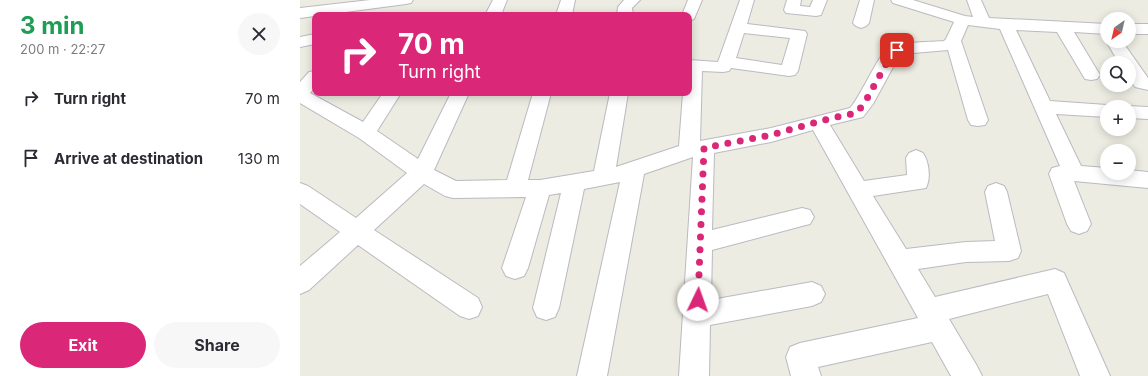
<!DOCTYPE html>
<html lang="en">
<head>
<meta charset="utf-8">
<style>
  :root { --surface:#fff; --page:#f7f7f7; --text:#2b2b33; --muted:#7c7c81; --accent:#db2777 }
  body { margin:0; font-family:Inter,sans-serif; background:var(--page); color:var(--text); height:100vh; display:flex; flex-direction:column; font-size:15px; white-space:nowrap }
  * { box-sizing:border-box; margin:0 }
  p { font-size:13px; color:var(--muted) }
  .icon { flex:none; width:22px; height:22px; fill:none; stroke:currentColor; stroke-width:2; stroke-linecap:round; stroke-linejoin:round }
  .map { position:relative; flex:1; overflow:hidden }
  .panel { display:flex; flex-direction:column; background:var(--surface); width:300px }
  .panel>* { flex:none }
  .banner { position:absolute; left:12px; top:12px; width:380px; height:84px; border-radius:8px; box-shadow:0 2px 10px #0003; background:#db2777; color:#fff; overflow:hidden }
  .needle { width:26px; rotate:214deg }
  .fabs { position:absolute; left:800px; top:12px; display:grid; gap:8px }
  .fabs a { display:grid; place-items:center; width:36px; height:36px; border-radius:50%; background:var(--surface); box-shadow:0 2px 10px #0003; font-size:20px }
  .pin { position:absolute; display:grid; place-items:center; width:34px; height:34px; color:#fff; margin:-17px; border-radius:8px; box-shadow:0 2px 6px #0006 }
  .me { position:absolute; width:44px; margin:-22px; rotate:3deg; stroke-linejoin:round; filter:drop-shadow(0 0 3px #0008) }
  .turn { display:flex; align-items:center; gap:14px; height:84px; padding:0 20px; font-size:18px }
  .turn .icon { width:52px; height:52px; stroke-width:2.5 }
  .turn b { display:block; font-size:28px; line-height:34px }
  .round { display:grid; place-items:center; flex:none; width:42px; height:42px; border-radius:21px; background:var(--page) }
  .overview { display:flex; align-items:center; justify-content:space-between; height:68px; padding:0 20px }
  h1 { font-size:24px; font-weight:700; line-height:30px; color:#1e9e55 }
  .primary-button { display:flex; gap:8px; margin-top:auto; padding:8px 20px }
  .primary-button a { flex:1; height:46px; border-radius:24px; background:var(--accent); color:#fff; font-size:16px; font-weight:700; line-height:46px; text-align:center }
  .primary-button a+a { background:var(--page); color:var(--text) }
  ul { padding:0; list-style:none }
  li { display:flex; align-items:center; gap:12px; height:60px; padding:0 20px }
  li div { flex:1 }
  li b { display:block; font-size:15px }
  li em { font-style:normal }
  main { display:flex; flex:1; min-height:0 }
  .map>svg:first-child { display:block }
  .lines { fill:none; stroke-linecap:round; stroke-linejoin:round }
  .minor-casing { stroke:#babac0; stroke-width:2 }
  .minor { fill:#fff; fill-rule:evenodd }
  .route { stroke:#db2777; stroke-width:7; stroke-dasharray:0 12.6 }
</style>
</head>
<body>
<main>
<section class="panel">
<div class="overview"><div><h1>3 min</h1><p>200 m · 22:27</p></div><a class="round"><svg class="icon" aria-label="close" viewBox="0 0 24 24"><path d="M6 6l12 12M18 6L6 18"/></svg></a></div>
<ul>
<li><svg class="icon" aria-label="right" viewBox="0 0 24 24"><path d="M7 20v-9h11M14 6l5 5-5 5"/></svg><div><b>Turn right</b></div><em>70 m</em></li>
<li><svg class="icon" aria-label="arrive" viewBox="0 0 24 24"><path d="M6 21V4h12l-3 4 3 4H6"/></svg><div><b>Arrive at destination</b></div><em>130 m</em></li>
</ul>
<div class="primary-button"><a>Exit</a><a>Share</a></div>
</section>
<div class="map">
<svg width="848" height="376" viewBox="0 0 848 376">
  <rect width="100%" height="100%" fill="#ecece2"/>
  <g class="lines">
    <defs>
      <path id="minor" d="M70,0H113L111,3L106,4L0,18V8Z
        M193,0H207L201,15H185Z
        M261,0H275L272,15H256Z
        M324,0H340L332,8L333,15H317L318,7Z
        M388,0H402L394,19L389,21V15H382Z
        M440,0H454L447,24L505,31L507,34L498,71L495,75L489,76L431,68L429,71L423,72L402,71L400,141L471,128L550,108C562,95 578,53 591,46C601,42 632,42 644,41L646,39L654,22L593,3L591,0H613L665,16L673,17L667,0H681L689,18L807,24V34L774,32L800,75L797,79L791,80L785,79L757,32L716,30L750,101L807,105L814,107H807V117L756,114L781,166L807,168V173H829V170L848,172V188L774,181L791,224L787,231L779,234L771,231L767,224L749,174L752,168L760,166L700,29L668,25L661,41L688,120L685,125L678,126L671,125L668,120L648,50L602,54L598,58L573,104L563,117L530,125L564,181L607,175L606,158L609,153L616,150L623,153C629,162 631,178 626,188L573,196L606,249L666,242L695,241L685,192L688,186L696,183L704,186L707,192L721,251L718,258L709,261L666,262L618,269L635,297L755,269L764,273L810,376H780L748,294L649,319L677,366L682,376H651L632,342L518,367L521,376H491L486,357L490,347L500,343L618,318L513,130L471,142L414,153L412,230L502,208L510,210L514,217L510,224L502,226L412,250L411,300L512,282L521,286L525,294L521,302L512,306L410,325L409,376H379L393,157L344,174L307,376H277L320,182L284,189L259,308L255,317L246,320L237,317L233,308L261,193L249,195L228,268L224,276L215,279L206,276L202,268L226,197L153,198L145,196L124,184L74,230L178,298L182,307L178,316L169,319L160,316L58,245L9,290L0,294V266L40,232L0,204V183L8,186L56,218L107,173L59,138L0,103V82L9,72L15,71V87L10,93L63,122L83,93H101L77,131L118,159L151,93H169L134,170L156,181L207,180L233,93H251L228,180H240L294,171L310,93H328L316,167L379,146L383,93H389V60L418,62ZM444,33L490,38L482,65L436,58Z
        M487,0H501L500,6L510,7L513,0H527L521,15L516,16L486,13L484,10Z
        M560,0H574L569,23L566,26L561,28L556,26L553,23Z
        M829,24H848V34H829Z
        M15,34V44L0,47V37Z
        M807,39V41H822L848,78V90L835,87L829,78V63H819L806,41Z
        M829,106L848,107V119L829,118V107H824Z"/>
    </defs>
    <use href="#minor" class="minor-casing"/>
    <use href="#minor" class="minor"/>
  </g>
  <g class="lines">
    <path class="route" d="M398,300L404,148L471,135L528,119L556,113L564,104L591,55L597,50"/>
  </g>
</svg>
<div class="fabs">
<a><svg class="needle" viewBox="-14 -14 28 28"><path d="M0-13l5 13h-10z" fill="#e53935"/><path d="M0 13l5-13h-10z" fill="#7c7c81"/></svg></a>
<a><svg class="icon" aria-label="search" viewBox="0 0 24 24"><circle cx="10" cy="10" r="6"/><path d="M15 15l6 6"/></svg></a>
<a>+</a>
<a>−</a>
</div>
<div class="pin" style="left:597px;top:50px;background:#d93025"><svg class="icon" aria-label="arrive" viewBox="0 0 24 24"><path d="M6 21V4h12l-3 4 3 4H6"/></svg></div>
<svg class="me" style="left:398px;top:300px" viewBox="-20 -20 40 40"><circle r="19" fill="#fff"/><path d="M0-13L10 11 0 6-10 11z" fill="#db2777"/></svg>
<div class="banner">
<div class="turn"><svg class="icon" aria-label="right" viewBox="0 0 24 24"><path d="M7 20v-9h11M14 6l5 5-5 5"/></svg><div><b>70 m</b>Turn right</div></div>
</div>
</div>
</main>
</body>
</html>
